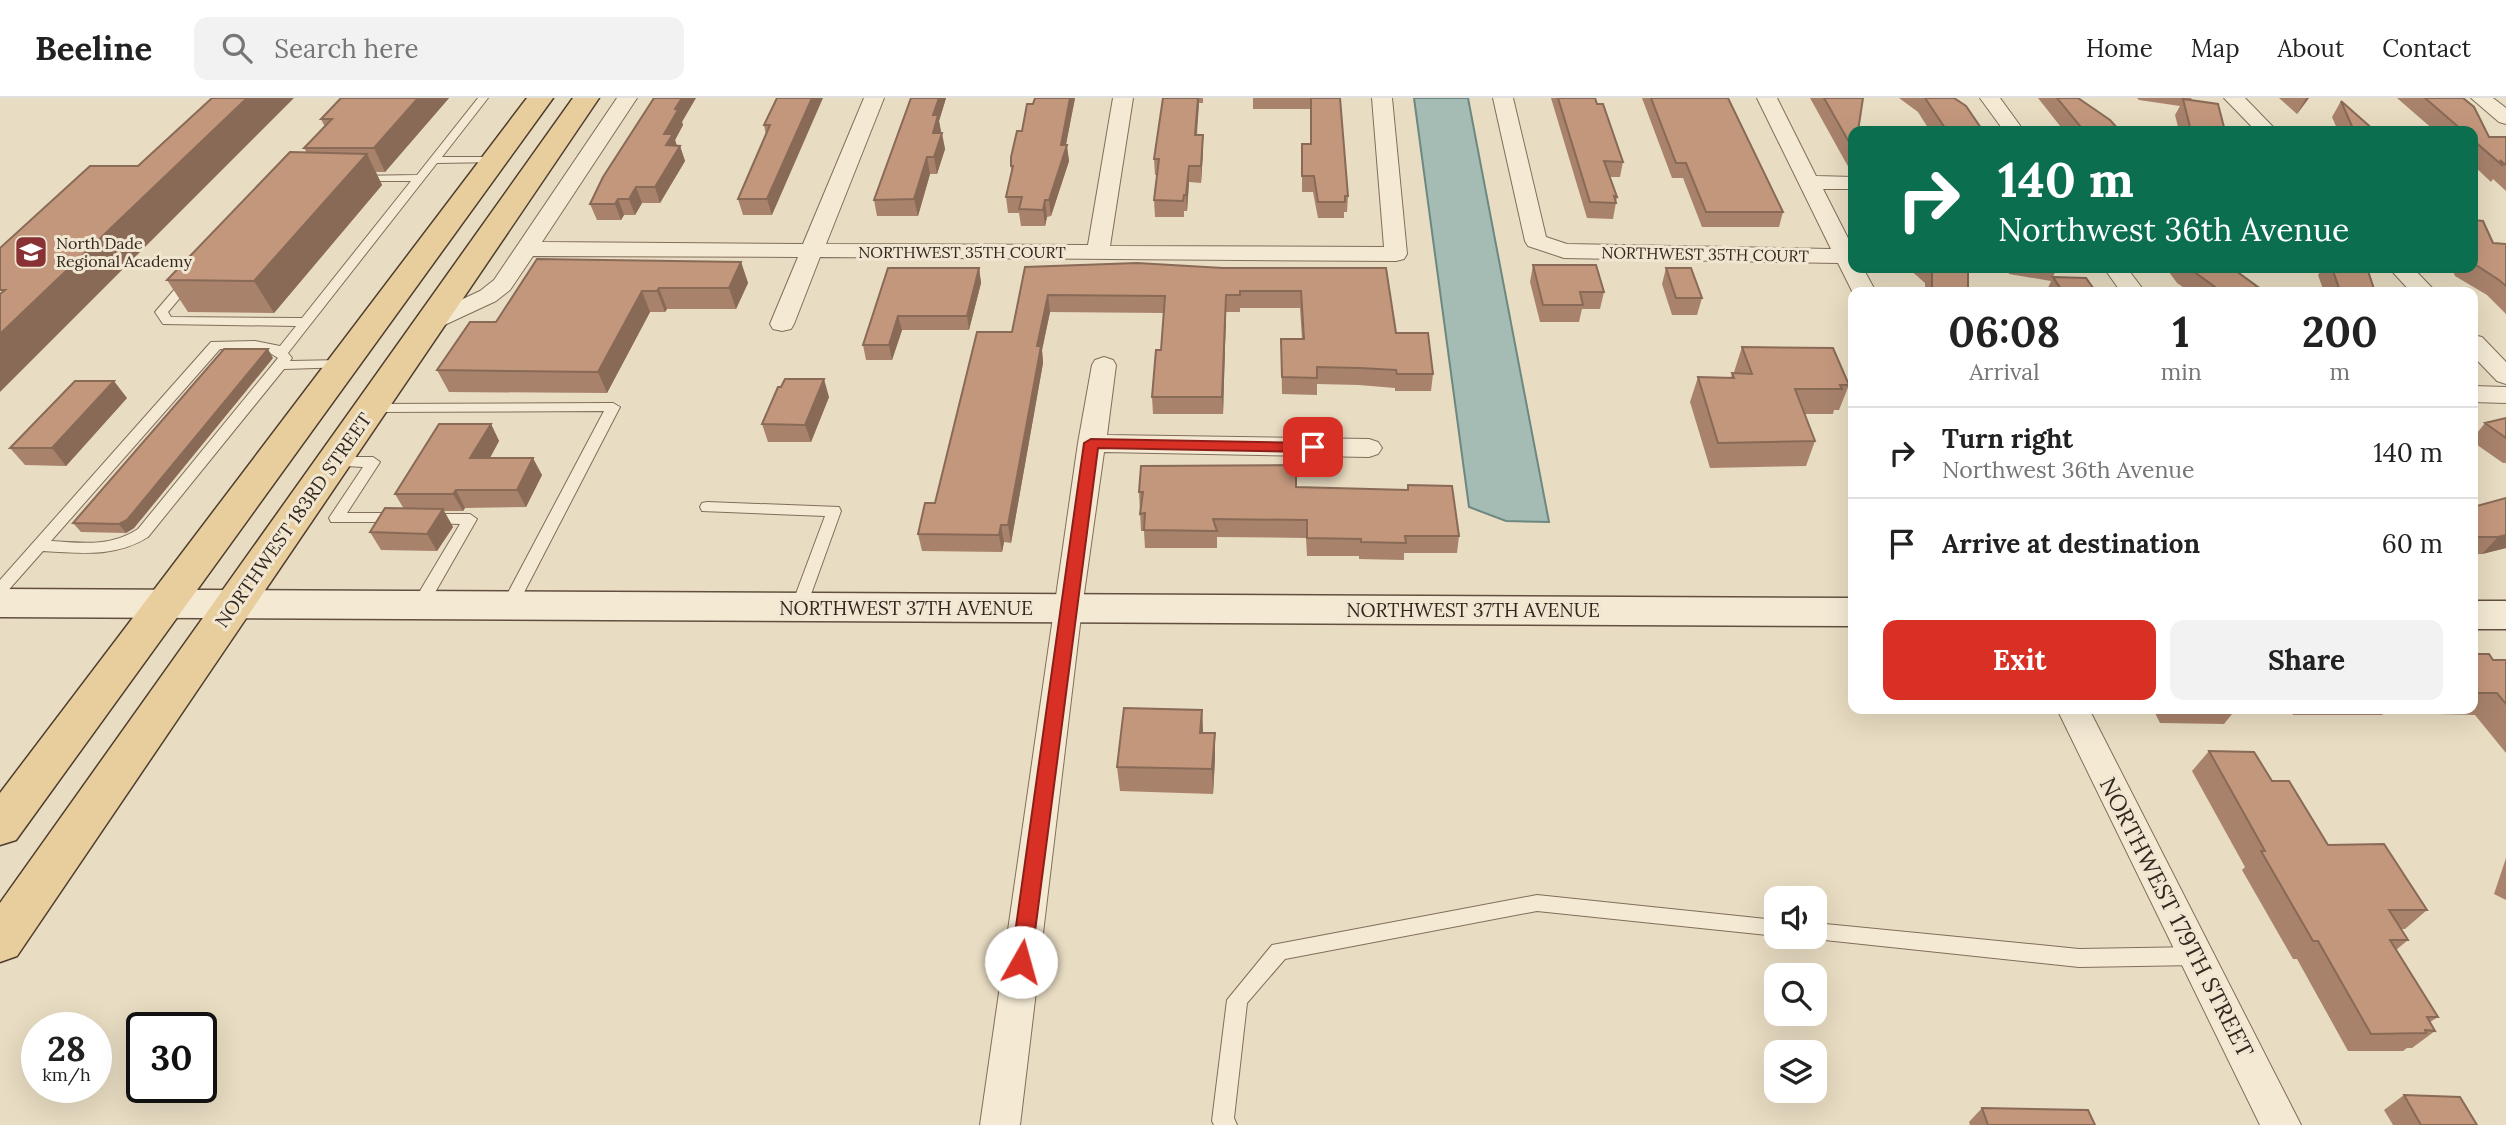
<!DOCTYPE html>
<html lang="en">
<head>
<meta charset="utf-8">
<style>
  :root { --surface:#fff; --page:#f2f2f2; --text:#222; --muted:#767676; --line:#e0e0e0; --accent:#d93025 }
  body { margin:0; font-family:Lora,serif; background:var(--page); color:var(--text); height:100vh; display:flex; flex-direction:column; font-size:26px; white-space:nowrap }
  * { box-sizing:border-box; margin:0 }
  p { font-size:23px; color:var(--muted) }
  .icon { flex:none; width:38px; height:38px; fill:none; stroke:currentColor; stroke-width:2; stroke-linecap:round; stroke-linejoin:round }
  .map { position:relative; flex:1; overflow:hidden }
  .side { position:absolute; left:1848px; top:189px; width:630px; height:427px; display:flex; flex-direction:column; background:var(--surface); border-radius:14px; box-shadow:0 7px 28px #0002 }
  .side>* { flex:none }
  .top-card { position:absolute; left:1848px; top:28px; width:630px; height:147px; border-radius:14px; box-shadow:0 7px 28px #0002; background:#0b6e4f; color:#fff; overflow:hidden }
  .controls { position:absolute; left:1764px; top:788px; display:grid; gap:14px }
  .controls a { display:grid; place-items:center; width:63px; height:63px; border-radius:14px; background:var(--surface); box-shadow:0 7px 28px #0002; font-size:35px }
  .speed { position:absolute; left:21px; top:914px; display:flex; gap:14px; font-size:35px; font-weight:700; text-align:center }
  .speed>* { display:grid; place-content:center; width:91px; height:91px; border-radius:50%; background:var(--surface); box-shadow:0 7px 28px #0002; line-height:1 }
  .speed small { font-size:18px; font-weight:400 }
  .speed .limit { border:4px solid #111; border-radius:10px; background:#fff; color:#111 }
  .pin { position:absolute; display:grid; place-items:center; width:60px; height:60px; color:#fff; margin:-30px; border-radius:14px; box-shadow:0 4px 10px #0006 }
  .me { position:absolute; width:77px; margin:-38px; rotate:7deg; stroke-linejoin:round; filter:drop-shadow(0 0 5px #0008) }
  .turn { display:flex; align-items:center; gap:24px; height:147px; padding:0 35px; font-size:32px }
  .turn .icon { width:91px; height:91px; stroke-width:2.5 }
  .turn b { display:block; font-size:49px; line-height:60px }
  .eta { display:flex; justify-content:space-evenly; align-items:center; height:119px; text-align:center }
  .eta b { font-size:42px; font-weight:800; line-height:49px }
  .cta { display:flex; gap:14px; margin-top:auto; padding:14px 35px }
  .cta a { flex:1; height:80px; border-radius:14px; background:var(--accent); color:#fff; font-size:28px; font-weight:800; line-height:80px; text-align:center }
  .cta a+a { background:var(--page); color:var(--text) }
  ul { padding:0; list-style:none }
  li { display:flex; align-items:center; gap:21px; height:91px; padding:0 35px; border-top:2px solid var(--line) }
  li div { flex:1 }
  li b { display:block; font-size:26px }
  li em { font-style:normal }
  header { display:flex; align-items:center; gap:42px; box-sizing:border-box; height:98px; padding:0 35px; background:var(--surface); border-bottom:2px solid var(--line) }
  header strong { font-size:33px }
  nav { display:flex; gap:38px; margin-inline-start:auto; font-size:24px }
  .search { width:490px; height:63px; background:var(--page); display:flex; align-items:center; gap:18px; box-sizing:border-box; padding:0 24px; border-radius:14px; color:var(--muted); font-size:26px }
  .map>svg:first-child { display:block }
  .water { fill:#a4bcb4; stroke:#6c8880; stroke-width:2 }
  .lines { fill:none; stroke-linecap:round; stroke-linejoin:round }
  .lane-casing { stroke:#806e5b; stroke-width:2 }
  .street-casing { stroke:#806e5b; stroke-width:2 }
  .secondary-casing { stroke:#624f3f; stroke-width:3 }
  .primary-casing { stroke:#4e3d2f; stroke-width:3 }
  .lane { fill:#f4ead4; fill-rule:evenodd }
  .street { fill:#f4ead4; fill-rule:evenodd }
  .secondary { fill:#f4ead4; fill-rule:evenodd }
  .primary { fill:#e8ce9d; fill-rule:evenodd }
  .wall { fill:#a8826b }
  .shaded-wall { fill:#886a57 }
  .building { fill:#c3977c; stroke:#886a57; stroke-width:2 }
  .route { fill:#d93025; stroke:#8d1f18; stroke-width:2 }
  .labels { text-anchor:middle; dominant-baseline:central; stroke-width:6; stroke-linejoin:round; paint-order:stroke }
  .far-poi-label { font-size:16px; fill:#32271e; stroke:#f1e6d1; text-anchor:start }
  .far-street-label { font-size:16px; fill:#32271e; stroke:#f1e6d1 }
  .street-label { font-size:19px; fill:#32271e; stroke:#f1e6d1 }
  .near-street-label { font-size:23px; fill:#32271e; stroke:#f1e6d1 }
</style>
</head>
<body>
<header>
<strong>Beeline</strong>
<div class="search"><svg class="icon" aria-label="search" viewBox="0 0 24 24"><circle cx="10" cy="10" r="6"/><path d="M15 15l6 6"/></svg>Search here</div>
<nav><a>Home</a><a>Map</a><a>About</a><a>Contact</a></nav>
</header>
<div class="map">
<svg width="2506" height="1027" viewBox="0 0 2506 1027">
  <rect width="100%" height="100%" fill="#e8dcc2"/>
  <path class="water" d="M1414,0H1468L1549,424L1506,423L1469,409Z"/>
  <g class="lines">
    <defs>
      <path id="lane" d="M478,0H488L442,59H494L498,60V64L437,65L288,255L292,260L290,263L343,262L350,266L348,269L284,271L148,439C115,460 80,455 43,453L5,496L0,498V482L211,244L255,243L280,248L296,228L163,226L155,214L186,178L190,177L196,181L168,214L171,219L302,220L411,83H359L355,82V78L417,77ZM220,251L265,252L278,260L138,431C111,449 82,445 51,443Z
        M613,305L620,309L517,508L509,514L501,508L604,313L371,314L364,310L371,306Z
        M333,359H373L380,364L347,415H399L406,420L404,424H331L329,420L363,369L328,367L326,364L328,361Z
        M707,404L839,409L841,413L805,513H793L791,509L825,418L702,413L700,409L702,405Z
        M429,416H470L477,421L425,512L419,514L411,508L460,426L424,425L422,421L424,417Z
        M1537,797L1776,822L1777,838L1537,813L1285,861L1247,905L1234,1020L1237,1027H1214L1212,1023L1227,902L1272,847Z
        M1815,825L2079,851L2197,849L2204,852L2207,858L2204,864L2197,867L2079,869L1815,841L1808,838H1815Z"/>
      <path id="street" d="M617,0H637L542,144L803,146L864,0H884L826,146L1088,147L1113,0H1133L1110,148L1384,149L1372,0H1392L1407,156L1404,161L1396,163L820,159L794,226L791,231L782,233L773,231L770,226L798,159L533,158L510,192L496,203L438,230L430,232L422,230L418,225L422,220L480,193L494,182Z
        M1493,0H1513L1546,139L1567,146L1831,151L1757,0H1777L1816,78L1853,79V91H1823L1853,150V170H1863L1876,194L1853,195L1838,165L1564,160L1528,148L1525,143Z
        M1980,0H2000L2024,33H2004Z
        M2224,0H2245L2277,33H2256Z
        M2471,0H2493L2506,10V26L2499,24Z
        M2104,170H2127L2145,194H2121Z
        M2389,170H2413L2436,194H2411Z
        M2473,237L2482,239L2506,264V286L2497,283L2473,258Z
        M1104,259L1113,262L1116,267L1107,337L1369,341L1378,344L1382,350L1378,356L1369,359L1104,354L1082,510L1020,1027H980L1078,345L1092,267L1095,262Z
        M2473,288L2506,289V305L2473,304Z
        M2057,611H2089L2301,1027H2260Z"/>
      <path id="secondary" d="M0,491L1853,500V528L0,519Z
        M2473,503H2506V531H2473Z"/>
      <path id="primary" d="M527,0H553L16,742L0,747V695Z
        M573,0H599L17,858L0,864V805Z"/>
    </defs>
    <use href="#lane" class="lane-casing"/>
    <use href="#street" class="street-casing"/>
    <use href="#secondary" class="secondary-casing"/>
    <use href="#primary" class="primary-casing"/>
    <use href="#lane" class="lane"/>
    <use href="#street" class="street"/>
    <use href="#secondary" class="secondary"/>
    <use href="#primary" class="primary"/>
  </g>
  <path class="wall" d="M341,0H449L385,74H376L382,87L274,215L188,214L167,182L307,55L304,50L325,29L321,21Z
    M777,0L772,117H743L738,101L766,37L764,27Z
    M911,0H946L939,23L941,35L945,51L937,76H930L918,118H877L874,102Z
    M1035,0H1075L1066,47L1069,63L1051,118L1047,119L1045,128H1021L1019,115H1008L1006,99L1012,75L1011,68L1022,33L1033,6Z
    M1163,0H1203V5H1199L1197,37L1203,53L1201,85L1189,84L1187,113H1184V119H1155L1154,102L1157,77H1155L1154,61Z
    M1253,0H1340L1348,98L1347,114H1344V120H1318L1313,94H1302V46H1311L1310,11H1253Z
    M1551,0H1595L1623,64L1620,79H1610L1617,99L1613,121L1587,120Z
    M1642,0H1728L1783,114L1779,129H1702L1683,80H1672Z
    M1810,0H1863L1853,33V62L1850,72Z
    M1899,0H1954L1983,33H1930L1918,14Z
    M2038,0H2078L2120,33H2064Z
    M2137,0H2192L2190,2L2225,33H2179L2175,17L2180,8L2139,2Z
    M2279,0H2309L2297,16Z
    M2397,0H2463L2489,39H2506V93L2493,81L2491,84L2473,67V33H2435Z
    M2341,3L2375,33H2338L2332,19Z
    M682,24L683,27L675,42L677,48H680L685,63L660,105H642L635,117H624L621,122H597L590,106Z
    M2473,122L2493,145L2506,146V216L2487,197L2455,178L2452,170H2473Z
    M741,164L748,185L736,211H667L665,214H650L607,295L449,294L437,272L496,224Z
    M1533,167L1604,194L1600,211H1582L1579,224H1540L1530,184Z
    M1025,169L1386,170L1396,235L1433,276L1431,293H1395V290L1359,287L1317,286V297L1282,296L1281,241H1302L1300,210H1240V214H1226L1223,316H1153L1152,299L1161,252L1164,215L1050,214L1042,252L1043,265L1011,445L1004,444L1002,454L922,453L918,436L935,405L1012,234Z
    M888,170H979L981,185L969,232H902L892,262H866L863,247Z
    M1666,170L1702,200L1697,217H1672L1662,186Z
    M1908,170H1967L1968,194H1925V185Z
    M2008,170H2057L2051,183L2009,176Z
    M2166,170H2232L2258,189L2255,194H2190L2177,185Z
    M2323,170H2367L2375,194H2324L2318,177Z
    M2053,179L2096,194H2046Z
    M1742,249L1849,287L1839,312H1834L1833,316H1805L1815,343L1806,368L1710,370L1690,304L1698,279L1731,280L1732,275H1735L1734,274Z
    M273,260L134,430L126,435L81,434L73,425Z
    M781,289L829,299L811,344H768L762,326Z
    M127,300L66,368L25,367L10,350Z
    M2506,320V365H2503L2473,344V340L2485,325Z
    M491,326L499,343L490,360L542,377L526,409L465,410L463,413H444L453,429L437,453L381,452L370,434L404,411L395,396Z
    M1408,387L1459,438L1457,455H1404V462L1359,461V458H1307L1306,440L1217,439V450H1145L1144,433H1141L1139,394L1296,389L1407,392Z
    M2473,409L2506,450L2482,456H2473Z
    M2473,556L2493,562H2506V655L2475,617L2437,616L2433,611H2473Z
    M2153,611H2236L2224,626L2160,625Z
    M2289,611H2389L2382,617H2293Z
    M1202,612L1203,635H1215V660L1213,696L1120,693L1117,669Z
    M2209,653L2272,683L2328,747L2427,812L2405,831H2401L2408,842L2396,852L2438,919L2430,924L2435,933L2412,950H2407L2403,953H2348L2297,861H2293L2242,772L2245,769L2192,673Z
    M2506,760V802L2494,796Z
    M2404,997L2477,1027H2393L2384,1012Z
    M1982,1010L2095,1027H1970L1969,1024Z"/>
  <path class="shaded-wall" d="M247,0H294L0,294V236Z
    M418,0H449L385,74L374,50Z
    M682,0H696L682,24L683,27L675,42L678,51L680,48L685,63L660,105L655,89L666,47L664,36L675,11Z
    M812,0H823L772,117L767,101Z
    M939,0H946L939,23L941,33L936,51L933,35V17Z
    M1070,0H1075L1064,56L1067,47L1069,63L1051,118L1049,102Z
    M1198,0H1199V5L1195,53V37Z
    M2306,0H2309L2297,16Z
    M942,35L945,51L937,76L934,59Z
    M1203,37V53L1201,85V68Z
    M367,56L382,87L274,215L254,183Z
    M927,59L930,76L918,118L914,101Z
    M1189,68V84L1187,113L1186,97Z
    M636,89L642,105L635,117L629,101Z
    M618,101L624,117L621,122L615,106Z
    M1045,102L1047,119L1045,128L1043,112Z
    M741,164L748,185L736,211L729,190Z
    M979,170L981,185L969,232L967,218Z
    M2258,189L2255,194H2232Z
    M659,190L667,211L665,214L657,193Z
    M642,193L650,214L607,295L598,274Z
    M1048,197L1050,214L1042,252L1043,265L1011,445L1008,427L1037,248Z
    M1226,197V214L1223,316L1222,299Z
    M898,218L902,232L892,262L889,247Z
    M268,251L273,260L134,430L126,435L119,426Z
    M824,281L829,299L811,344L805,327Z
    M114,283L127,300L66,368L52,350Z
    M491,326L499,343L480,378L470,360Z
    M533,360L542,377L526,409L517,392Z
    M456,392L465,410L463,413L453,396Z
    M443,411L453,429L437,453L427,436Z
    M1001,427L1004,444L1002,454L999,437Z
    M2506,437V450L2482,456L2498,439Z
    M1202,612L1203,636L1200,635Z
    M1215,635V660L1213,696L1212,671Z"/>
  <path class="building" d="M212,0H247L0,236V196L5,192H0V150L90,68H138Z
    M341,0H418L374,50H304L332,21H321Z
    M654,0H682L675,11L678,12L664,36H673L666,47L680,48L655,89H636L629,101H618L615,106H590L603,79Z
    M777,0H812L767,101H738L770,27H764Z
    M911,0H939L933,17H938L933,35H942L934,59H927L914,101L874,102Z
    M1035,0H1070L1061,47H1067L1049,102H1045L1043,112L1019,111L1022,99H1006L1013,68H1011V59L1017,33H1022L1027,6H1033Z
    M1163,0H1198L1195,37H1203L1201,68H1189L1186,97H1184L1183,103L1154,102L1159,61H1154Z
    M1311,0H1340L1348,98H1345V104H1318L1314,78H1302V46H1311Z
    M1558,0H1595L1597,6H1603L1623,64L1604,63L1617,99L1614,98L1616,105L1590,104Z
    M1651,0H1728L1783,114H1706L1686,65H1676Z
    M1824,0H1863L1858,33H1853V51Z
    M1925,0H1954L1966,8L1983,33H1947Z
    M2057,0H2078L2110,22L2120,33H2084Z
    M2425,0H2463L2474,9L2489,39H2506V67L2500,62L2503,68L2473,42V33H2463Z
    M2183,1L2218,6L2225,33H2191Z
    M2341,3L2375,33H2354Z
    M290,54L367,56L254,183L167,182Z
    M2473,122L2483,123L2493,145L2506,146V188L2499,182L2473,165Z
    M537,161L741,164L729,190H659L657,193H642L598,274L437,272L470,224H496Z
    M1137,165L1223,170H1386L1396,235H1428L1433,276H1397L1396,272L1360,270L1317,269V280L1282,279L1281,241H1304L1301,193H1240V197H1226L1222,299H1152L1156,252H1161L1165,198L1048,197L1037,248H1041L1008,427H1001L999,437L918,436L925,405H935L977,234H1012L1025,169Z
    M1533,167H1596L1604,194H1580L1583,207H1543Z
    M888,170H979L967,218H898L889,247H863Z
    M1666,170H1691L1702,200H1676Z
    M1932,170H1967L1968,171V194H1932Z
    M2189,170H2232L2258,189L2232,194H2222Z
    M2332,170H2367L2375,194H2364L2339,190Z
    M2053,179L2086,180L2096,194H2063Z
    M1742,249L1833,250L1849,287H1840L1842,291H1795L1815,343L1718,345L1698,279L1734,280L1732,275L1752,276Z
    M224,251H268L127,422L119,426L73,425Z
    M785,281H824L805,327L762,326L778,289H781Z
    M75,283H114L52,350H10Z
    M2506,320V340L2485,325Z
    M439,326H491L470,360H533L517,392H456L453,396H395Z
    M1296,367V389L1408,392V387L1452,388L1459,438H1405L1406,445L1361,444V441L1307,440V422L1213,421L1217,433L1144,432L1145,415L1140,416L1143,394H1139L1141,368Z
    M2506,400V437L2498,439H2473V409Z
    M385,410L443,411L427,436L370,434Z
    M2473,556H2489L2493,562H2506V606L2497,595H2473Z
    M1124,610L1202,612L1200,635H1215L1212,671L1117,669Z
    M2209,653L2254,654L2272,683H2289L2328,747L2384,746L2427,812H2389L2408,842H2390L2438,919H2427L2435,933L2425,932L2426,935L2371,936L2318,843H2313L2261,753H2265Z
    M2404,997L2460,999L2477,1027H2421Z
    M1982,1010L2088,1012L2095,1027H1988Z"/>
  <path class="route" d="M1091,341L1313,345L1320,349L1313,354L1098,350L1031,864L1028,870L1021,873L1014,870L1011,864L1084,345Z"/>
  <defs>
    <symbol id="school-square" viewBox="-11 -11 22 22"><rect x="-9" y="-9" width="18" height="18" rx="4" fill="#893236" stroke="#f1e6d1"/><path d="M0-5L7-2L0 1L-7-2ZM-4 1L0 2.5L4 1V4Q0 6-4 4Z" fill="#fff"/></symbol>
  </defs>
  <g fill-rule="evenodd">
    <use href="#school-square" x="12" y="135" width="38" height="38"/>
  </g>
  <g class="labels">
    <g class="far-poi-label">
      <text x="56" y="145">North Dade<tspan x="56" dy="18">Regional Academy</tspan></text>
    </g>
    <g class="far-street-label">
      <text x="962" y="154">NORTHWEST 35TH COURT</text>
      <text transform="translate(1705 156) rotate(1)">NORTHWEST 35TH COURT</text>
    </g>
    <g class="street-label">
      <text transform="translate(293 422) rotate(-55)">NORTHWEST 183RD STREET</text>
      <text x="906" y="510">NORTHWEST 37TH AVENUE</text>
      <text x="1473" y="512">NORTHWEST 37TH AVENUE</text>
    </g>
    <g class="near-street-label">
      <text transform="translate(2177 819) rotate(63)">NORTHWEST 179TH STREET</text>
    </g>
  </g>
</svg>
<div class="controls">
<a><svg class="icon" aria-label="sound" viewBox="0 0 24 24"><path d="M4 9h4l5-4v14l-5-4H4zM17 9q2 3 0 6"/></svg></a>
<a><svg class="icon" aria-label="search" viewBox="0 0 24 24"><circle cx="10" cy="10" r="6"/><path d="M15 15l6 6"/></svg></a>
<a><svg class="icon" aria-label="layers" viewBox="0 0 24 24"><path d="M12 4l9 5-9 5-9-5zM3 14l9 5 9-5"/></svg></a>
</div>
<div class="speed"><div>28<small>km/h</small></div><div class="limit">30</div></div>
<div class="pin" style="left:1313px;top:349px;background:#d93025"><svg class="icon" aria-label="arrive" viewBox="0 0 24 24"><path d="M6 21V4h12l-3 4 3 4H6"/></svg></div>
<svg class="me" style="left:1021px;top:864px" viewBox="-20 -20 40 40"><circle r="19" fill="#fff"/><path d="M0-13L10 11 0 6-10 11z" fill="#d93025"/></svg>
<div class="top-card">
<div class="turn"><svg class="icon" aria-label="right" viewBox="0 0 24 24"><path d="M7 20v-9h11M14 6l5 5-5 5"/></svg><div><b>140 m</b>Northwest 36th Avenue</div></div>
</div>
<section class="side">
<div class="eta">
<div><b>06:08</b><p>Arrival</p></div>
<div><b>1</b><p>min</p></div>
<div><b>200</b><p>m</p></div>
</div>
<ul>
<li><svg class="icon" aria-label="right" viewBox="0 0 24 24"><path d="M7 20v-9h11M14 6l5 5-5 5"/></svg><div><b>Turn right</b><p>Northwest 36th Avenue</p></div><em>140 m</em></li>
<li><svg class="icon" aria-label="arrive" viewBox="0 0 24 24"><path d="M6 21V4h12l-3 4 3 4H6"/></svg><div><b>Arrive at destination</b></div><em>60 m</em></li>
</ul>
<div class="cta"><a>Exit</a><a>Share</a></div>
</section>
</div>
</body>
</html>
